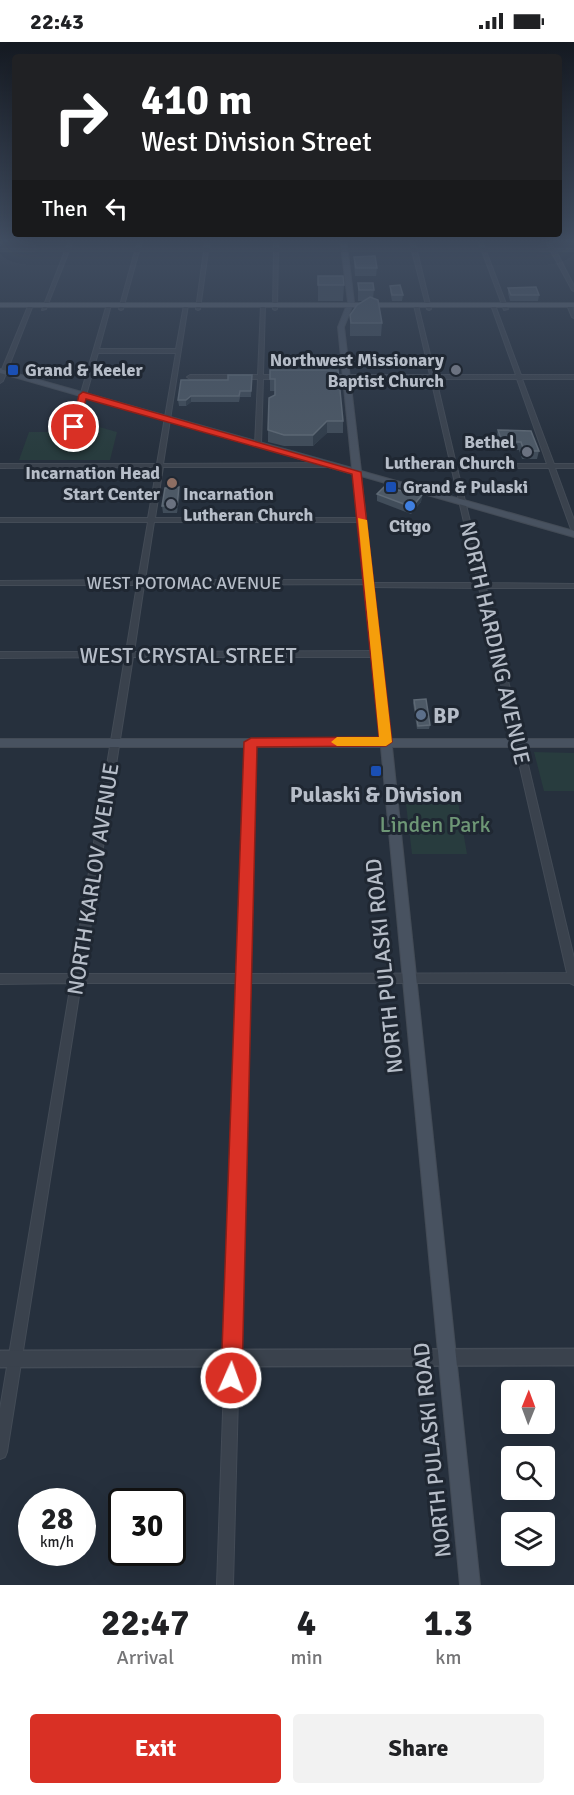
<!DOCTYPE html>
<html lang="en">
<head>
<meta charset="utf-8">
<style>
  :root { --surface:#fff; --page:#f2f2f2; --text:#202124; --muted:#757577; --accent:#d93025 }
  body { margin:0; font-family:Signika,sans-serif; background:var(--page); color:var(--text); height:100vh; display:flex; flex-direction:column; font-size:22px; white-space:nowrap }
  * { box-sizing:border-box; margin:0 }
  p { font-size:20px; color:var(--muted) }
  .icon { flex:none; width:33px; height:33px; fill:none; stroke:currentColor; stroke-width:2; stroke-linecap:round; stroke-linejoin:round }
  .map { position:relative; height:1543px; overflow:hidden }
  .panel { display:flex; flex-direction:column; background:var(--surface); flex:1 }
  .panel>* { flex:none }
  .hud { position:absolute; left:12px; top:12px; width:550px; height:183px; border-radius:6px; box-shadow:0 6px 24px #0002; background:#202124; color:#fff; overflow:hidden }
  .needle { width:39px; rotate:1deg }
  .fabs { position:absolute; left:501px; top:1338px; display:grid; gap:12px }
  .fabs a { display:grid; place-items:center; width:54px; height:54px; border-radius:6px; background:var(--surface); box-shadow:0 6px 24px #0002; font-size:30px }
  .speed { position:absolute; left:18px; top:1446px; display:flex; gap:12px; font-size:30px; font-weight:700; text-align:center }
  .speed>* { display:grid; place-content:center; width:78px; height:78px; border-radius:50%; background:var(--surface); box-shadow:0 6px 24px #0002; line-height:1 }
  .speed small { font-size:15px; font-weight:400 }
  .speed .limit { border:3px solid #111; border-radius:9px; background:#fff; color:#111 }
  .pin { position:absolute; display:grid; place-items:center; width:51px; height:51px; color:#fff; margin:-26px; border:3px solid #fff; border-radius:50%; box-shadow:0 2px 6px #0007 }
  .me { position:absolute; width:66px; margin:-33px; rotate:2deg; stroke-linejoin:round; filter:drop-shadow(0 0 4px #0008) }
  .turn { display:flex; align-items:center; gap:21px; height:126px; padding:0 30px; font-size:27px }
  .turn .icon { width:78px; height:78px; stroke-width:2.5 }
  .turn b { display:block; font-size:42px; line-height:51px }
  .then { display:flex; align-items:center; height:57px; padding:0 30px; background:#0003; gap:12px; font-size:22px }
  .eta { display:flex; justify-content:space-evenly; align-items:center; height:102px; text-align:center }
  .eta b { font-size:36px; font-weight:700; line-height:42px }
  .cta { display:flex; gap:12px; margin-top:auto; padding:12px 30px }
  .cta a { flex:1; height:69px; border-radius:6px; background:var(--accent); color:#fff; font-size:24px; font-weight:700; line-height:69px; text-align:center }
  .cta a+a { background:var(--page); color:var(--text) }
  .status { display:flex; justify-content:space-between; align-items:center; height:42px; padding:0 30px; background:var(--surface); direction:ltr }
  .status svg { height:16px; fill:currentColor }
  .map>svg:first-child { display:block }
  .green { fill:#283c3e }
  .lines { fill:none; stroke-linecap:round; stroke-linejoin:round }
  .minor-casing { stroke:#434b56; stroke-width:2 }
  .tertiary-casing { stroke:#434b56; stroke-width:3 }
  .secondary-casing { stroke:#434b56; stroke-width:2 }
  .primary-casing { stroke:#434b56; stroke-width:2 }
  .minor { fill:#3a424d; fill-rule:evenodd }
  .tertiary { fill:#3a424d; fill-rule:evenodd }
  .secondary { fill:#485260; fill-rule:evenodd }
  .primary { fill:#58616d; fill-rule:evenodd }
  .wall { fill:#414d5a }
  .shaded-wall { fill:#313d4a }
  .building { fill:#4d5966; stroke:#5e6975; stroke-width:1.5 }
  .route { fill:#d93025; stroke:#8d1f18; stroke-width:1.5 }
  .slow { fill:#f59e0b }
  .transit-dot { fill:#1a4fb4; stroke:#1f2732; stroke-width:2 }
  .worship-dot { fill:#6b7280; stroke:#1f2732; stroke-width:2 }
  .education-dot { fill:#8d6e63; stroke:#1f2732; stroke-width:2 }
  .shop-dot { fill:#3f7fe0; stroke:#1f2732; stroke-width:2 }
  .service-dot { fill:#5c6f8a; stroke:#1f2732; stroke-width:2 }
  .labels { text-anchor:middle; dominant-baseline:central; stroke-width:6; stroke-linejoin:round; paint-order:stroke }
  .far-poi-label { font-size:18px; font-weight:bold; fill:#b6bdc8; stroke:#1f2732; text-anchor:end }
  .far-street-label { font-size:18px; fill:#b6bdc8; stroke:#1f2732 }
  .street-label { font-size:22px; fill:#b6bdc8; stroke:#1f2732 }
  .poi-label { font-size:22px; font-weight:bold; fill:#b6bdc8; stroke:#1f2732; text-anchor:start }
  .park-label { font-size:22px; fill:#6e9776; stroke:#1f2732 }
</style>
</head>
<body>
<div class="status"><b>22:43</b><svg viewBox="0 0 49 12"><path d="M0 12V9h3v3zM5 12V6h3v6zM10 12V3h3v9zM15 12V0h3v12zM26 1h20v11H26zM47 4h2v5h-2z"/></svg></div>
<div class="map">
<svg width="574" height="1543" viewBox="0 0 574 1543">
  <rect width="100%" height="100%" fill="#26303d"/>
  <path class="green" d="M82,380L117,390L110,418H19L29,390H78Z
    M534,710L574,711V749H544Z
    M405,754H457L467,812H412Z"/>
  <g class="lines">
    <defs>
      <path id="minor" d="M2,196H6L0,204Z
        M70,196H74L70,207H136L139,196H143L140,207H204L206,196H210L209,207H274V196H278V207H412L409,196H413L416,207H481L477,196H481L485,207H550L545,197L548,196L554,207H574V209H556L574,244V249L572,248L551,209H486L508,267L504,268L482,209H417L431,267L429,268L427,267L412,209H278L277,267L275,268L273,267L274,209H208L200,267L198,268L196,267L204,209H139L123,267L121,268L119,267L135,209H69L46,267L42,268L65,209H0V207H66Z
        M29,262L33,263L3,339L0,341V332Z
        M107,262L111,263L99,307H176L184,263L186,262L188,263L163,422L332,421L335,423L332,425H163L155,476H362L365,478L362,480H154L145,538H371V541H478L431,337H328L325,335L328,333H430L414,263L416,262L418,263L435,333H516L491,263L493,262L495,263L521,333H574V337H522L554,422H574V426H555L574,478V489L571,487L549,426H457L485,541L574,542V546H486L574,916V943L570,941H249L233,1543H217L238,941H81L7,1410L5,1415L0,1417V1367L71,941L0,942V932H72L125,615L0,616V610H126L137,543H0V539L138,538L148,480H0V476H148L157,425L0,426V422H157L176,311H98L77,385L74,387L71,385ZM436,337H517L547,422H456ZM366,542V545H369L479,546L567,931L249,932L255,700L251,697L247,700L239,932H83L133,615H376L380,612L376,609L134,610L144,543Z
        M263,262L265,263L263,333H281L284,335L281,337H263L261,403L258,405L255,403L258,337H190L187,335L190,333H258L261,263Z
        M569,262C574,264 574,271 574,276L572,275L567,263Z"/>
      <path id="tertiary" d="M574,1307V1323L0,1325V1309Z"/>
      <path id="secondary" d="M340,196H346L354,260L344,285L361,429L574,489V495L361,434L391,697H574V705H392L480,1543H460L381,705H0V697H380L353,432L0,331V327L352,426L338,285L348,260Z"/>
      <path id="primary" d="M0,261H574V265H0Z"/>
    </defs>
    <use href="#minor" class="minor-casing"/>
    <use href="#tertiary" class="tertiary-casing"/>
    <use href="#secondary" class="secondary-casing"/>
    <use href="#primary" class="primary-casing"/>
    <use href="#minor" class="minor"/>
    <use href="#tertiary" class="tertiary"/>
    <use href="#secondary" class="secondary"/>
    <use href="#primary" class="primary"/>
  </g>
  <path class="wall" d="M354,215L377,226L376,234H355L354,222Z
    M318,234L344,243L343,259H318Z
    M358,241L374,248L373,256L382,281L381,294H350V273L364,259H358Z
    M390,244L403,253L402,259H392L390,249Z
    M508,246L539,253L538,259H510L508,251Z
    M270,328L343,379V391H327L313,404H284L268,400V388L275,349H270Z
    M252,333L251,355H240L239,360H191L186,364H179L178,358L228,338Z
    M498,388L539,409L537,417H522L519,408H500L496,396Z
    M180,452L177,471H163L162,464Z
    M377,452L422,453L421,460L411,472L377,459Z
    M414,658L430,683L429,687H417L413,661Z"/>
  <path class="shaded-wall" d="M191,354V360L186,364V358Z
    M327,379V391L313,404V393Z
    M179,445L180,452L177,471V464Z
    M422,453L421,460L411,472L412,465Z"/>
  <path class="building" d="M375,214L377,226H356L354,215Z
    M318,234H343L344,243H318Z
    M358,241H373L374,248H359Z
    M400,243L403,253H392L390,244Z
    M536,245L539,253H511L508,246Z
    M370,255L378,258L382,281H351L350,273L357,263Z
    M270,328H338L343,379H327L313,393H284L268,388L269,356L275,353V337H270Z
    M228,333H252L251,349H240L239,354H191L186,358H178L181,338H228Z
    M498,388L531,389L539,409H524L521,400H502Z
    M179,445L177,464H162L165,446Z
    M384,445L422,453L412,465L377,452Z
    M426,657L430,683L418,684L414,658Z"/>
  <linearGradient id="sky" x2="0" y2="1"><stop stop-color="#151a22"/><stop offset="0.48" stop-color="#414e62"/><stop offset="1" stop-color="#414e62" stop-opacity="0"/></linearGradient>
  <rect width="574" height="412" fill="url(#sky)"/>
  <path class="route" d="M83,350L361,430L392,700L386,704L257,705L242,1336L239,1344L231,1347L224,1344L221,1336L244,700L251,696L379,695L352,432L86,357L79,385L71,387L79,353Z"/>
  <path class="slow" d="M358,476L367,478L392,700L386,704H337L331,700L337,695H379Z"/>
  <g class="transit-dot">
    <rect x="7" y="322" width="12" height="12" rx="3"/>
    <rect x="385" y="439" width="12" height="12" rx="3"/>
    <rect x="370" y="723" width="12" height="12" rx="3"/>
  </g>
  <g class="worship-dot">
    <circle cx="456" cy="328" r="6"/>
    <circle cx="527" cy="410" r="6"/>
    <circle cx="171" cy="462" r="6"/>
  </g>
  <circle class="education-dot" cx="172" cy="441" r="6"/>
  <circle class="shop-dot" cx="410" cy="464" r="6"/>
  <circle class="service-dot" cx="421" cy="673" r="6"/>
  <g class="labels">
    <g class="far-poi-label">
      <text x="444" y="318">Northwest Missionary<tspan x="444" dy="21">Baptist Church</tspan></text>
      <text x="25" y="328" text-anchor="start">Grand &amp; Keeler</text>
      <text x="515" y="400">Bethel<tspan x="515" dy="21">Lutheran Church</tspan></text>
      <text x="160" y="431">Incarnation Head<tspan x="160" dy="21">Start Center</tspan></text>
      <text x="403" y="445" text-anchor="start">Grand &amp; Pulaski</text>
      <text x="183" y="452" text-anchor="start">Incarnation<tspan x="183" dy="21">Lutheran Church</tspan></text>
      <text x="410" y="484" text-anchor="middle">Citgo</text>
    </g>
    <g class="far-street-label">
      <text x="184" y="541">WEST POTOMAC AVENUE</text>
    </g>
    <g class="street-label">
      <text transform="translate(495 601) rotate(77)">NORTH HARDING AVENUE</text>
      <text x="188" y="613">WEST CRYSTAL STREET</text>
      <text transform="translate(93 837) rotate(-81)">NORTH KARLOV AVENUE</text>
      <text transform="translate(384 924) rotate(-96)">NORTH PULASKI ROAD</text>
      <text transform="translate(432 1408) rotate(-96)">NORTH PULASKI ROAD</text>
    </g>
    <g class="poi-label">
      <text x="433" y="673">BP</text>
      <text x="376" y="752" text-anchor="middle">Pulaski &amp; Division</text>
    </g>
    <g class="park-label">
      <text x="435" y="782">Linden Park</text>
    </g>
  </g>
</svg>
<div class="fabs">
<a><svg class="needle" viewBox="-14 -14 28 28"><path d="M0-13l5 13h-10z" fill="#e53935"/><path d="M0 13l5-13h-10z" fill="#757577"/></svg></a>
<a><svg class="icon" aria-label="search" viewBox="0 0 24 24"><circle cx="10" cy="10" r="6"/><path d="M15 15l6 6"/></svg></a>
<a><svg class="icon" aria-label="layers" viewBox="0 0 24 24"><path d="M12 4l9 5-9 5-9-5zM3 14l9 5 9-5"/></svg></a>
</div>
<div class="speed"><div>28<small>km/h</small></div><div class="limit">30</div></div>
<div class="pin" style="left:74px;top:385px;background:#d93025"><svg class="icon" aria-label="arrive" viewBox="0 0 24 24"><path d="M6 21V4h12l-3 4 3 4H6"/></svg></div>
<svg class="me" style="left:231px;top:1336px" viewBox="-20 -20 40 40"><circle r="17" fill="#d93025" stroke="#fff" stroke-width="3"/><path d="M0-11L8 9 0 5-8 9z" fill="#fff"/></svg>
<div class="hud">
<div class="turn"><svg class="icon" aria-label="right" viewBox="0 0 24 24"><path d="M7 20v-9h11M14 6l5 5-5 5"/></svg><div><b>410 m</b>West Division Street</div></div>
<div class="then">Then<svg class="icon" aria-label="left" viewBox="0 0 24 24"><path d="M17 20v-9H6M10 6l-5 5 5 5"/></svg></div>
</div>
</div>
<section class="panel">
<div class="eta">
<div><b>22:47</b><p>Arrival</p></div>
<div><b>4</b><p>min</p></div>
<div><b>1.3</b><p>km</p></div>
</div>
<div class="cta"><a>Exit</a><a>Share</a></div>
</section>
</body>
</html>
